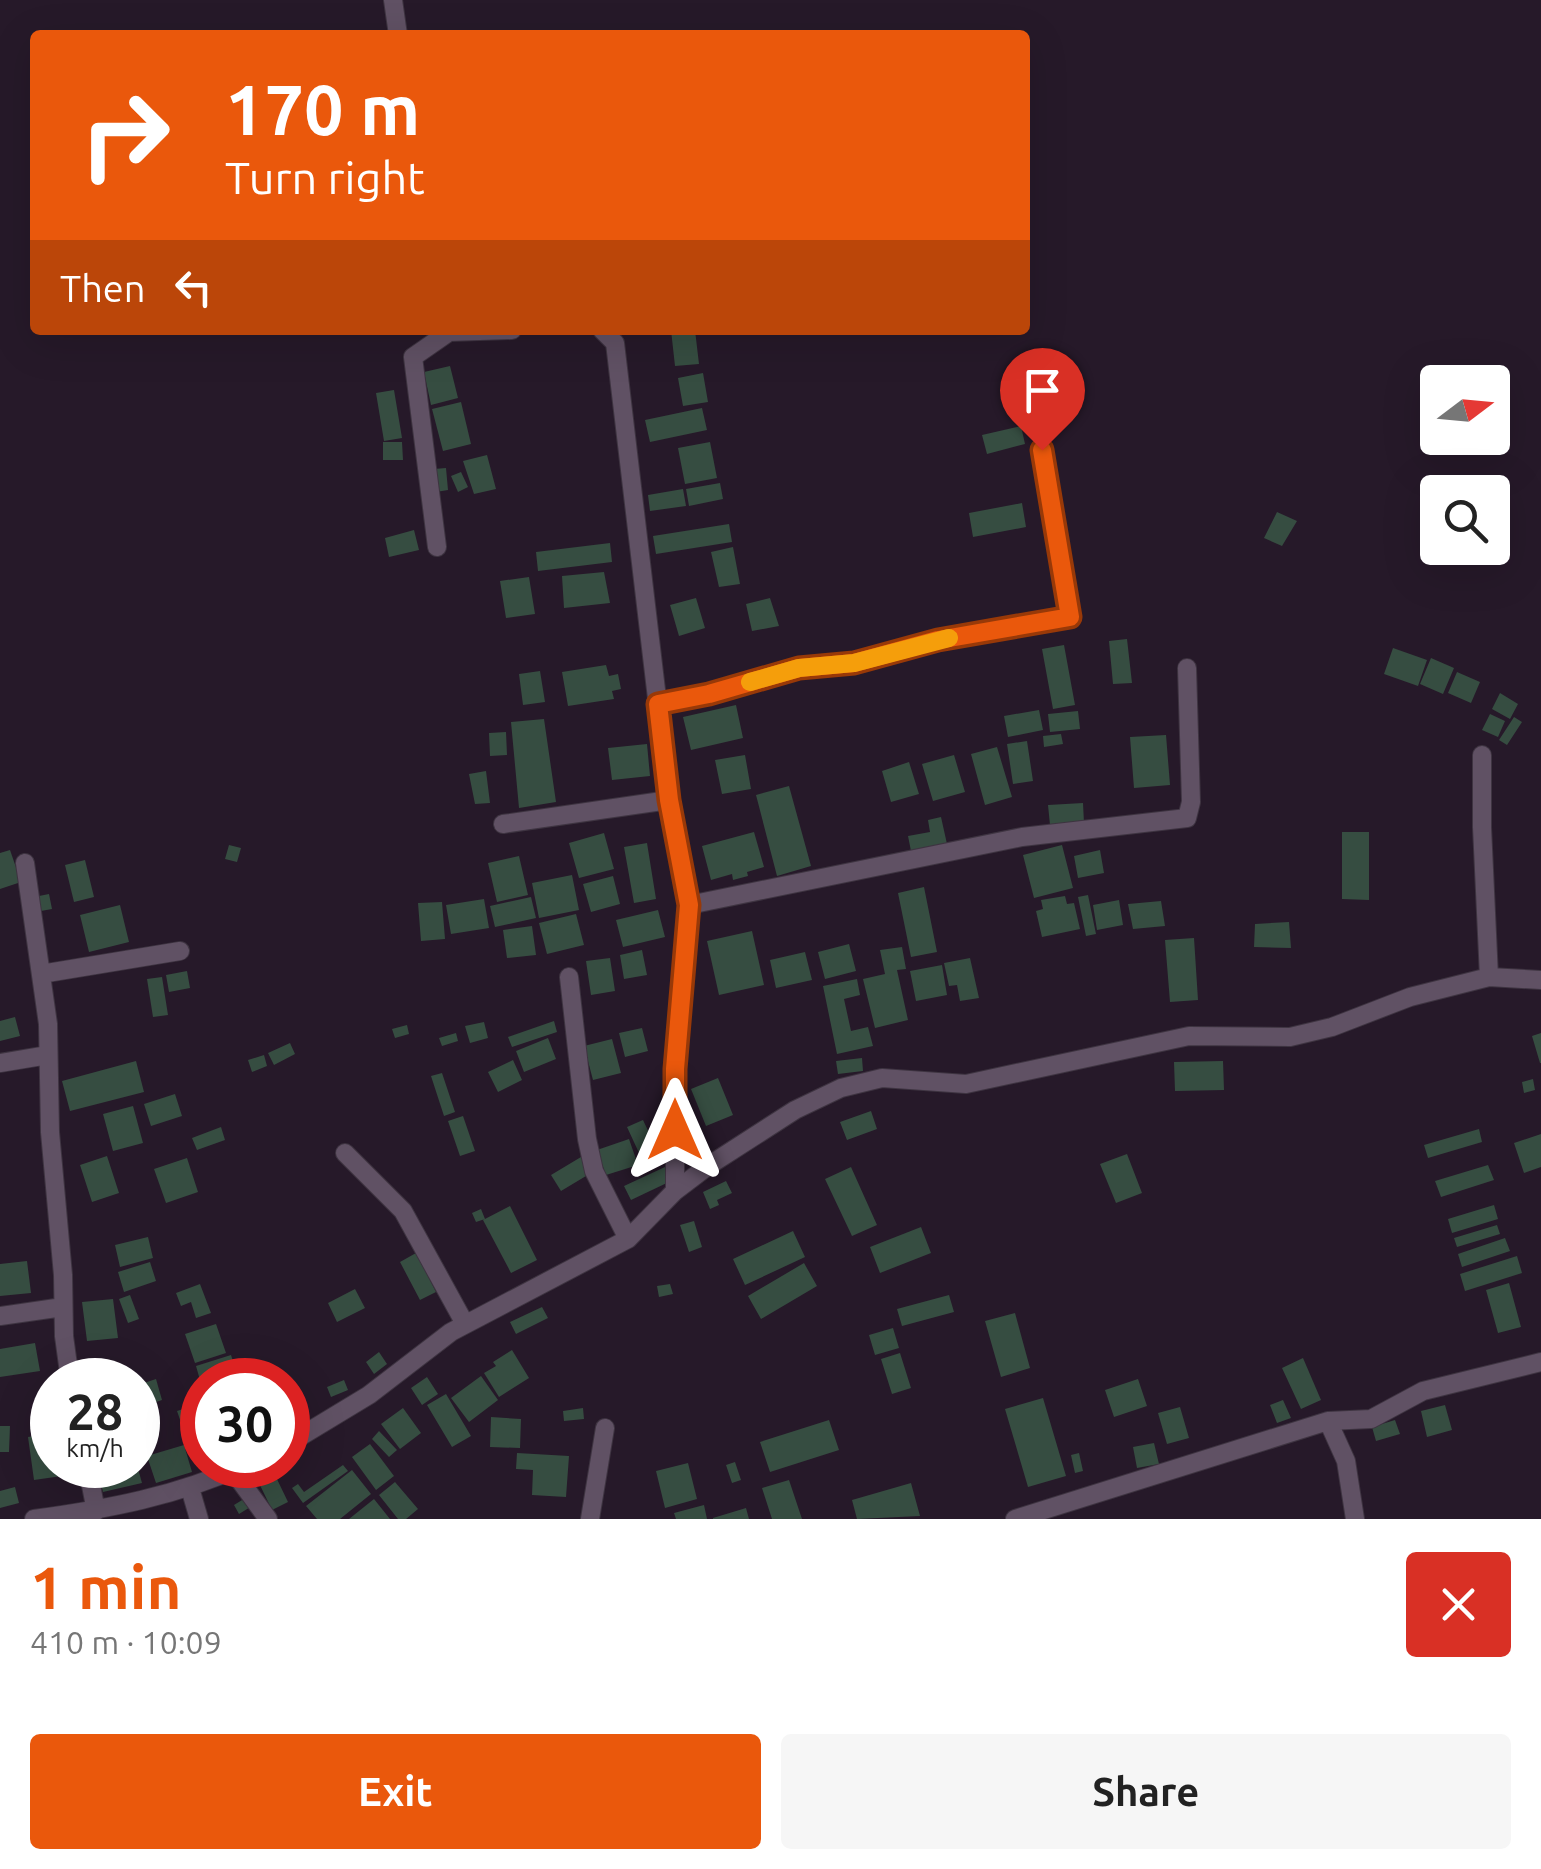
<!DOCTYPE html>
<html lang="en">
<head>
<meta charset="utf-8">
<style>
  :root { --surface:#fff; --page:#f6f6f6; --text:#222; --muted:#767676; --accent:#ea580c }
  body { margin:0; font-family:Ubuntu,sans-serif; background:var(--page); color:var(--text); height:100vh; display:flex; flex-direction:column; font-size:38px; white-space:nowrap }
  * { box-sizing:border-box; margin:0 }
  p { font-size:32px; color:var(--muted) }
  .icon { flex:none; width:55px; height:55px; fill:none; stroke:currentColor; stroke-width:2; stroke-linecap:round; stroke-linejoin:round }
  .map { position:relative; height:1519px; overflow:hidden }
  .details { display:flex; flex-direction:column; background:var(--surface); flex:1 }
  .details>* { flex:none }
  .top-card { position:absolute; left:30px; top:30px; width:1000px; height:305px; border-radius:10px; box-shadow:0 10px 40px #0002; background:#ea580c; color:#fff; overflow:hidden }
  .needle { width:65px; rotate:74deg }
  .fabs { position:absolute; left:1420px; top:365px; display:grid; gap:20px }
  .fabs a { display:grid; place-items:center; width:90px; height:90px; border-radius:10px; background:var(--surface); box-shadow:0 10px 40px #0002; font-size:50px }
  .speed { position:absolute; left:30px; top:1358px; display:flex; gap:20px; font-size:50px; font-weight:700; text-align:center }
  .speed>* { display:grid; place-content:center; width:130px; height:130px; border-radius:50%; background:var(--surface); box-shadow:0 10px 40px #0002; line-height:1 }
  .speed small { font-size:25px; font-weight:400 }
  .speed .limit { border:15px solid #d22; background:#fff; color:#111 }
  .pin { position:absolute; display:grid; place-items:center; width:85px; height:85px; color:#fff; margin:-102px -42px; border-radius:50% 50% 50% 0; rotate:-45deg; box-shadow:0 0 10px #0007 }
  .pin .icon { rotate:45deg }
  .me { position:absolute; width:110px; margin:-55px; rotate:0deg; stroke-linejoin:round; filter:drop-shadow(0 0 8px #0008) }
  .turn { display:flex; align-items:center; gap:35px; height:210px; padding:0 30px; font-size:45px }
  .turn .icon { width:130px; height:130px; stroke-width:2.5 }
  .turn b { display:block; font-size:70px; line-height:85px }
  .then { display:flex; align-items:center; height:95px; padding:0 30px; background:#0003; gap:20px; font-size:38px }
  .round { display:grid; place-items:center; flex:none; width:105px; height:105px; border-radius:10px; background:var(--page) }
  .head { display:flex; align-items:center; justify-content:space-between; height:170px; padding:0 30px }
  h1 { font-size:60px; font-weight:600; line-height:75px; color:var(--accent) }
  .cta { display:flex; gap:20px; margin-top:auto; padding:20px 30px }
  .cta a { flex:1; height:115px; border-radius:10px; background:var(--accent); color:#fff; font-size:40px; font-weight:600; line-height:115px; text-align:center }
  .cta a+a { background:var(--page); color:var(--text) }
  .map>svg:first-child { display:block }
  .building { fill:#364d41 }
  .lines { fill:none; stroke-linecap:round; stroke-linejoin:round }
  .street-casing { stroke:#3e3441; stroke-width:20 }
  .street { stroke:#605164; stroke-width:18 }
  .route-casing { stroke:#983908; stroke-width:25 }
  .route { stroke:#ea580c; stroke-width:18 }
  .slow { stroke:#f59e0b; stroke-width:18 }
</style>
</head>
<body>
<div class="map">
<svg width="1541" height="1519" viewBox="0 0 1541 1519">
  <rect width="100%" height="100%" fill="#261929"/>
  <path class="building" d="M671,330H695L699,364L675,366Z
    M450,366L458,398L431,405L424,372Z
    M703,373L708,402L683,406L678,378Z
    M394,390L402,438L384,441L376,393Z
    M461,402L471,444L443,451L432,409Z
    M702,408L707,430L650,442L645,420Z
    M1021,426L1025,444L987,454L982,435Z
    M383,442H402L403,460H383Z
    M710,442L717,478L685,484L678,448Z
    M487,455L496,489L474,494L463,461Z
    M446,468L448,490L436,492L434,469Z
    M461,472L468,487L458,492L451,476Z
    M720,483L723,499L689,506L686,489Z
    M683,489L686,506L650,511L648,495Z
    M1022,503L1026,527L973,537L969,513Z
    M1277,512L1297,521L1282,546L1264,538Z
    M729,524L732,542L656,554L653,536Z
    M414,530L419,550L389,557L385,538Z
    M610,543L612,562L538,571L536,552Z
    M733,547L740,584L719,587L711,552Z
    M604,572L610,603L564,608L562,576Z
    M529,577L535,614L506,618L500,581Z
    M696,598L705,628L679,636L670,605Z
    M770,598L779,626L752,631L746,604Z
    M1127,639L1132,683L1113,684L1109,641Z
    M1064,645L1075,705L1053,709L1042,649Z
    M1393,648L1427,660L1418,686L1384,674Z
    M1431,658L1454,668L1443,694L1420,684Z
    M606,665L609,676L618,674L621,689L612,691L614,699L568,706L562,672Z
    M540,671L545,702L523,705L519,674Z
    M1457,672L1480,682L1471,703L1448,693Z
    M1500,693L1518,704L1510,719L1492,709Z
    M736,705L743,738L691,750L683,717Z
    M1039,710L1043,730L1008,737L1004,716Z
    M1078,711L1080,729L1050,732L1048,714Z
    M1490,714L1505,721L1498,737L1482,730Z
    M1514,717L1522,722L1507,745L1499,740Z
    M544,719L556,802L519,808L511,722Z
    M506,732L507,755L490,756L489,733Z
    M1061,734L1063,744L1044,747L1043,736Z
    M1166,735L1170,785L1134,788L1130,737Z
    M1027,741L1033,781L1013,784L1007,744Z
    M647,744L650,776L612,780L608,748Z
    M997,747L1012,797L985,805L971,754Z
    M745,755L751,789L722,794L715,760Z
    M954,755L965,792L933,801L922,764Z
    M909,762L919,794L891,802L882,771Z
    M486,771L490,803L475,804L469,774Z
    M789,786L811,866L777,876L756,795Z
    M1083,803L1084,823L1050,825L1048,805Z
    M941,817L947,844L911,851L908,836L930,832L928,820Z
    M754,832L764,867L747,872L748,876L733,880L732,874L711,880L702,846Z
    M1342,832H1369V900L1342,899Z
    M604,833L614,869L579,878L569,843Z
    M647,843L656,899L634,903L624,847Z
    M229,845L241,848L237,862L225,859Z
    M1062,845L1073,888L1034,898L1023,855Z
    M10,850L21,882L0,889V853Z
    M1100,850L1104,873L1078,878L1074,856Z
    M519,856L528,895L497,902L488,863Z
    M85,860L94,897L74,902L65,865Z
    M572,875L579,910L539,918L532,883Z
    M613,876L620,904L591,912L583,884Z
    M924,887L937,952L911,957L898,893Z
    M49,894L52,909L41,911L39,896Z
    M1088,895L1096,934L1086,936L1078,897Z
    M1065,896L1067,904L1074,903L1080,929L1042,937L1036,911L1043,909L1041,900Z
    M531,897L536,918L495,927L490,906Z
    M484,899L489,928L451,934L446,905Z
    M1119,900L1123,925L1097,930L1093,905Z
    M1161,901L1165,926L1133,929L1128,904Z
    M442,902L445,939L421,941L418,903Z
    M120,905L129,942L89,952L80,915Z
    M658,910L665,937L623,947L616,920Z
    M576,914L584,945L547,954L539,923Z
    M1289,922L1291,948L1254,947L1255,924Z
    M532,926L536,955L507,958L503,930Z
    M752,931L764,985L719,995L707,941Z
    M1194,938L1198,1000L1170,1002L1165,940Z
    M849,944L856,971L825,979L818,952Z
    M902,947L906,969L897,970L908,1020L875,1028L863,979L885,974L880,950Z
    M642,950L647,975L624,979L620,955Z
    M805,952L812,980L776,988L770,960Z
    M610,958L615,991L591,995L586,961Z
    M970,958L979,998L960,1001L957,985L949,986L944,963Z
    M942,965L947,995L916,1001L910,971Z
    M187,971L190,988L169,992L166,975Z
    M162,977L168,1015L153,1017L147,979Z
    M857,979L860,995L844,999L851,1031L868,1027L873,1046L837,1054L823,986Z
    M15,1017L20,1036L0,1041V1021Z
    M554,1021L557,1032L512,1047L508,1037Z
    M484,1022L488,1038L470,1043L465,1026Z
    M407,1025L409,1034L395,1038L392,1029Z
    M642,1028L648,1051L625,1057L619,1033Z
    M456,1033L458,1041L442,1046L439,1038Z
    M1541,1033V1063H1540L1532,1036Z
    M548,1038L556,1059L524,1072L516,1051Z
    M612,1039L621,1073L593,1080L584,1046Z
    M290,1043L295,1054L274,1065L268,1053Z
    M264,1055L267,1066L252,1072L248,1060Z
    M862,1058L863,1071L838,1074L836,1061Z
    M513,1060L522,1080L498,1092L488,1072Z
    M136,1061L144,1092L70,1111L62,1081Z
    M1223,1061L1224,1090L1175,1091L1174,1062Z
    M442,1073L455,1112L444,1116L431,1076Z
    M718,1078L733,1115L706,1126L691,1089Z
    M1533,1079L1535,1090L1524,1093L1522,1082Z
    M175,1094L182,1116L151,1126L144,1104Z
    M133,1106L143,1143L113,1151L103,1114Z
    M871,1111L877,1129L847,1140L840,1122Z
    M463,1116L475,1151L460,1156L448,1121Z
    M643,1120L662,1160L646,1168L627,1127Z
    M221,1127L225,1140L197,1150L192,1138Z
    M1479,1129L1482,1142L1428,1158L1424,1145Z
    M1541,1134V1167L1524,1173L1514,1143Z
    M703,1138L710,1154L688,1164L681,1148Z
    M629,1139L638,1165L606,1175L597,1150Z
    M1127,1154L1142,1193L1116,1203L1100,1164Z
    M107,1156L119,1193L92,1202L80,1165Z
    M581,1157L591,1173L561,1191L551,1175Z
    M187,1158L198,1192L166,1203L154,1169Z
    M1488,1165L1494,1180L1441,1197L1435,1181Z
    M665,1167L671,1181L631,1200L624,1186Z
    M851,1167L877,1225L852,1236L825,1179Z
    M726,1181L732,1193L717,1200L719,1205L710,1209L703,1192Z
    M1494,1205L1498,1219L1452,1233L1448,1219Z
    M510,1206L537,1260L511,1273L483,1220Z
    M481,1209L485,1219L476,1222L472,1213Z
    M694,1221L702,1247L689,1252L680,1225Z
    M1497,1225L1500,1234L1457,1247L1454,1238Z
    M921,1227L931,1253L880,1273L870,1247Z
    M793,1231L805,1257L745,1285L733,1259Z
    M148,1237L153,1258L120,1267L115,1245Z
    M1505,1238L1510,1251L1462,1267L1458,1254Z
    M416,1253L436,1292L420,1300L400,1262Z
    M1517,1256L1522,1273L1465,1291L1460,1274Z
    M27,1261L31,1293L0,1296V1264Z
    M150,1262L156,1281L124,1292L118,1272Z
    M804,1263L817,1286L761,1319L748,1296Z
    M1509,1283L1521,1327L1498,1333L1486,1290Z
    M200,1284L211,1313L196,1318L191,1302L181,1306L176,1293Z
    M670,1284L673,1294L659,1297L657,1286Z
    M355,1289L365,1308L337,1322L328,1303Z
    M130,1295L139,1319L128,1323L119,1299Z
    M949,1295L954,1312L902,1326L897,1309Z
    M113,1299L118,1338L87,1341L82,1302Z
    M542,1307L548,1318L516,1334L510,1322Z
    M1015,1313L1030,1368L1001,1377L985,1321Z
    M216,1324L226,1353L195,1363L185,1334Z
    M893,1328L899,1348L875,1355L869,1335Z
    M35,1343L40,1371L0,1377V1349Z
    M512,1350L529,1378L499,1397L484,1373L496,1366L493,1362Z
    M379,1352L387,1364L374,1374L366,1362Z
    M900,1353L911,1388L892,1394L881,1359Z
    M231,1355L239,1380H200L196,1366Z
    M1303,1358L1321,1400L1301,1409L1282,1368Z
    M481,1376L498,1400L469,1422L451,1398Z
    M427,1377L438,1394L422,1405L411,1388Z
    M156,1379L162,1400L138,1408V1385Z
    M1138,1379L1147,1406L1114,1417L1105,1390Z
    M344,1380L348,1390L331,1397L327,1387Z
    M446,1394L471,1436L452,1447L427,1405Z
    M1043,1398L1066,1476L1028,1487L1005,1409Z
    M1283,1400L1291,1418L1277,1423L1270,1405Z
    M202,1403V1432L186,1437L177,1411Z
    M1445,1405L1452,1430L1427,1437L1421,1411Z
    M1180,1407L1189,1438L1167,1444L1158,1413Z
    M403,1408L421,1433L400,1449L381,1424Z
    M583,1408L584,1419L564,1421L563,1411Z
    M491,1417L521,1419L520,1448L490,1447Z
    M829,1420L839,1450L770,1472L760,1442Z
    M1395,1420L1400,1434L1376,1441L1372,1427Z
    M0,1426H10L9,1452H0Z
    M379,1431L397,1450L389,1457L372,1439Z
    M52,1433V1465H68L69,1475L34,1480L28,1437Z
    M202,1435V1465L197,1467L188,1440Z
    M1154,1443L1159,1464L1137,1468L1133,1447Z
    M370,1444L394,1476L376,1490L352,1457Z
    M184,1445L192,1472L156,1483L147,1456Z
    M517,1453L569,1456L566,1497L532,1495L533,1470L516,1469Z
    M1079,1453L1083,1471L1075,1473L1071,1455Z
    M735,1462L741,1480L732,1483L726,1465Z
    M688,1463L697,1499L665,1508L656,1471Z
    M96,1465H137L142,1483L103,1492Z
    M343,1465L348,1471L303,1503L292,1488L298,1484L304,1492Z
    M352,1470L371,1494L340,1519H317L306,1506Z
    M275,1475L288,1502L272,1510L259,1483Z
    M789,1480L802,1519H772L762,1488Z
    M395,1482L418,1509L406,1519H398L379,1495Z
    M911,1483L920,1516L857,1519L852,1500Z
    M15,1487L19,1503L0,1508V1491Z
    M247,1497L252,1506L239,1514L234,1505Z
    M374,1499L390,1519H349Z
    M704,1505L707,1519H676L674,1513Z
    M746,1508L749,1519H713V1518Z"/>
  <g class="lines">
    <defs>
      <path id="street" d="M393,0L398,35
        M602,330L615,343L669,800L689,905L675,1069V1191
        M437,547L413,357L449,332L512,330
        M659,704L709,693L799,668L854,663L939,640L1070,617L1042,450
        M1482,755V827L1489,977
        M503,824L669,800
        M25,863L48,1024L50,1132L63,1275L64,1336L70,1380
        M689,905L1022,837L1187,818L1191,802L1187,668
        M41,974L180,951
        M569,977L587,1139L594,1171L628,1239
        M0,1063L48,1055
        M345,1153L403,1211L465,1324
        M0,1316L63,1307
        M1328,1421L1346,1461L1355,1519
        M288,1444L369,1395L451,1332L628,1239L675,1191L708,1166L795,1110L841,1088L882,1078L966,1084L1189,1036L1290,1037L1332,1027L1410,997L1489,977L1541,980
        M87,1465L96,1511
        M233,1471L268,1519
        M190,1488L199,1519
        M34,1519C108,1509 177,1496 245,1465
        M590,1519L605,1428
        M1015,1519L1328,1421L1371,1419L1423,1391L1541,1362"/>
    </defs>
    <use href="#street" class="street-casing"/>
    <use href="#street" class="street"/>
  </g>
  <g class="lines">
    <defs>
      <path id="route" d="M675,1130V1069L689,905L669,800L658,704L709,694L799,668L854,663L938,640L1070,617L1042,450"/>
    </defs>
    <use href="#route" class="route-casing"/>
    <use href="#route" class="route"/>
    <path class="slow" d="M750,682L799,668L854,663L949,638"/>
  </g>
</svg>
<div class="fabs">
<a><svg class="needle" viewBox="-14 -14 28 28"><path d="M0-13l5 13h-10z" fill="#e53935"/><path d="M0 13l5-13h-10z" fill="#767676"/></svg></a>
<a><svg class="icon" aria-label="search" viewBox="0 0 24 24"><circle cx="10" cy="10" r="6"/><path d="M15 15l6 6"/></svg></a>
</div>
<div class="speed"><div>28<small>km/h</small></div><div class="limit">30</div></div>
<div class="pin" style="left:1042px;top:450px;background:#d93025"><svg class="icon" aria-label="arrive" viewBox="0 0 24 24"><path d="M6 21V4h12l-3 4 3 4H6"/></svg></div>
<svg class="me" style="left:675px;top:1130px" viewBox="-20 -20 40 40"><path d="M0-17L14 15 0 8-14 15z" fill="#ea580c" stroke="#fff" stroke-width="4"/></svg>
<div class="top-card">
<div class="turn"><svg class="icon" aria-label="right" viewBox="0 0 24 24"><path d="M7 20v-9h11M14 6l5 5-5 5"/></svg><div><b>170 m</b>Turn right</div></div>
<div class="then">Then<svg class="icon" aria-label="left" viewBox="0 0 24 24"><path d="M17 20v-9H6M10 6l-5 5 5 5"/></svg></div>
</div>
</div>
<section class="details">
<div class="head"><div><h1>1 min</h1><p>410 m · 10:09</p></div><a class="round" style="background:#d93025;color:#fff"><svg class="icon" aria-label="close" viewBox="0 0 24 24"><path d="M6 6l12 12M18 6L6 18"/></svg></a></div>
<div class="cta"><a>Exit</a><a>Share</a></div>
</section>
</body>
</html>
